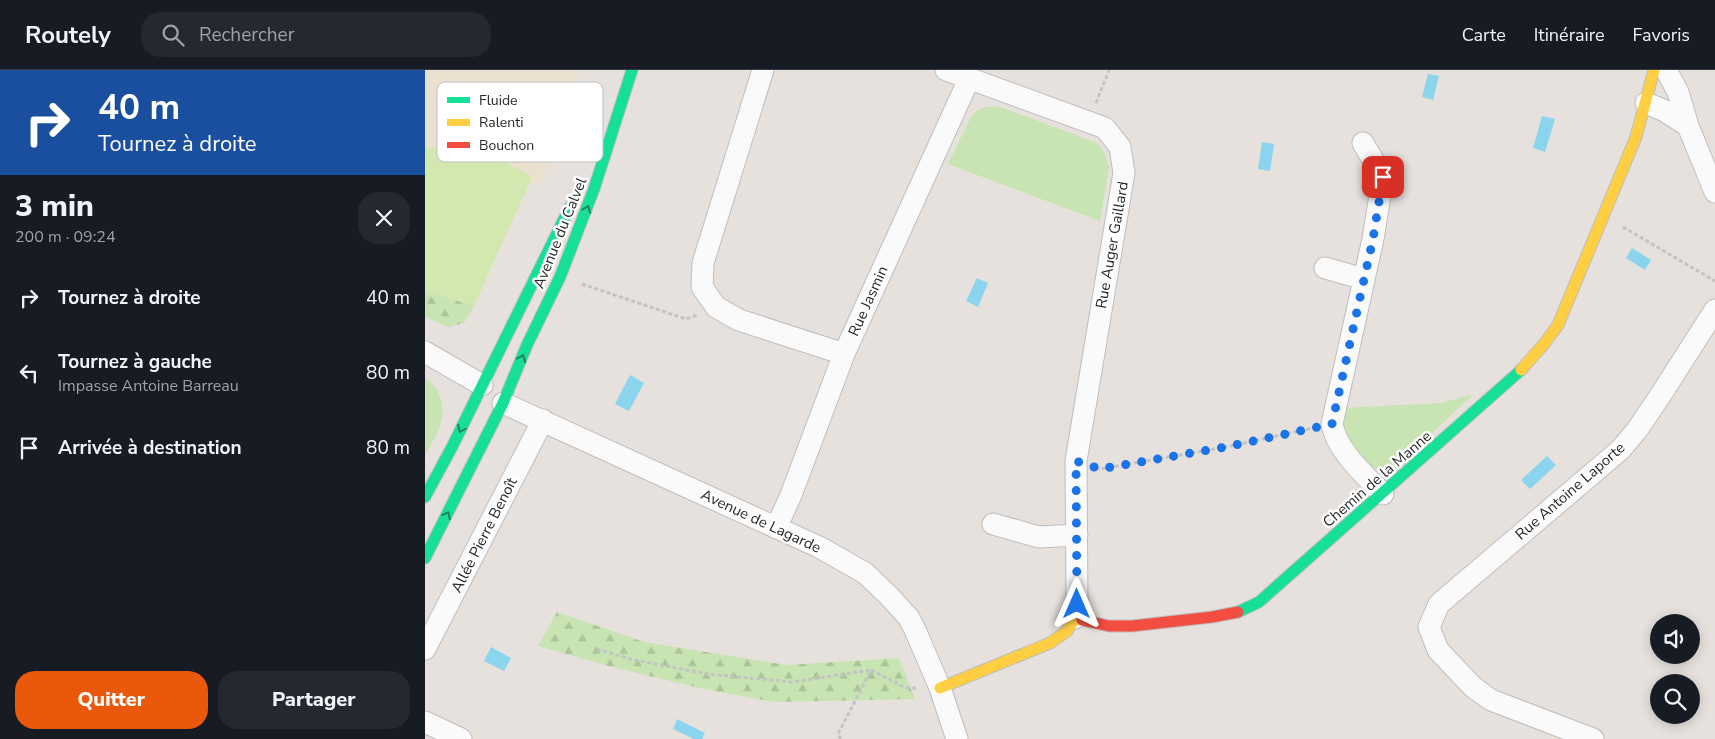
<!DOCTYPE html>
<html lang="fr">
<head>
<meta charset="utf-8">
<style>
  :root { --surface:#171b24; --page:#242831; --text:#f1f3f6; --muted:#9ea1a6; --line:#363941; --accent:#ea580c }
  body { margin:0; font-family:"Nunito Sans",sans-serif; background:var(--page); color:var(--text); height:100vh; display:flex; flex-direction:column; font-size:19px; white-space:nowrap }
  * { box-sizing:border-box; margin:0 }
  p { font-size:16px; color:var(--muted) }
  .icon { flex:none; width:28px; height:28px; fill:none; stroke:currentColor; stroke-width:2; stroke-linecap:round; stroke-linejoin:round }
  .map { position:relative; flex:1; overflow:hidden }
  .sheet { display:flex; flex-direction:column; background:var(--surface); width:425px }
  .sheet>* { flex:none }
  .top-card { background:#1a4fa0; color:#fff; overflow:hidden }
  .fabs { position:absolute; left:1225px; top:544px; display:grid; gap:10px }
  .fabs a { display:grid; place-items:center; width:50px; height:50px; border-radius:50%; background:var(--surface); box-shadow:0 2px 12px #0003; font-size:25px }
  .pin { position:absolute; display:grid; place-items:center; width:42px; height:42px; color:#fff; margin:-21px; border-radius:10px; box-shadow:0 2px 8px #0006 }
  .me { position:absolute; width:55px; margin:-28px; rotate:0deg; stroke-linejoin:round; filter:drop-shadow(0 0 4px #0008) }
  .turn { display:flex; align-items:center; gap:18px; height:105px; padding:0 15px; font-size:22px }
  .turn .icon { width:65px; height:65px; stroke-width:2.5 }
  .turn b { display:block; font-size:35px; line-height:42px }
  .round { display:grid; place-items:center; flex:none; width:52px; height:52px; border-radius:20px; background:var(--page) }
  .head { display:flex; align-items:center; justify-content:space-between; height:85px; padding:0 15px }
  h1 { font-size:30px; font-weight:800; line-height:38px }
  .cta { display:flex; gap:10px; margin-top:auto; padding:10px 15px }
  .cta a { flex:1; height:58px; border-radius:20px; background:var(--accent); color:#fff; font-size:20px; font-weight:800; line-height:58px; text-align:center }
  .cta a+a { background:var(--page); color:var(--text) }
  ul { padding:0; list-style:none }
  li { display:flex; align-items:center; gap:15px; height:75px; padding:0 15px }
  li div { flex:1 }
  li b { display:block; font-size:19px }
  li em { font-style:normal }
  header { display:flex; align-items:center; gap:30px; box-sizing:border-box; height:70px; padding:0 25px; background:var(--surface); border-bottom:1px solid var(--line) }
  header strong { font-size:24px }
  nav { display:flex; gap:28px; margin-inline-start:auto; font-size:18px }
  .search { width:350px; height:45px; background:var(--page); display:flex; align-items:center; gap:12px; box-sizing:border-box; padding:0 18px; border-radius:20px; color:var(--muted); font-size:19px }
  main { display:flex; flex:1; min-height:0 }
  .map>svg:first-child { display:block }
  .education { fill:#eae0cf }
  .grass { fill:#c7e4b2 }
  .forest { fill:url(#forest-firs) }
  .pitch { fill:#d3e8af }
  .water { fill:#8ad4ee }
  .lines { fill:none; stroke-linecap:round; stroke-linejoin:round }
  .street-casing { stroke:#bfbdbe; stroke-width:23 }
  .fast-casing { stroke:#bfbdbe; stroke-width:13 }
  .slow-casing { stroke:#bfbdbe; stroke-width:13 }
  .jam-casing { stroke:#bfbdbe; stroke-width:13 }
  .path { stroke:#c4c3c2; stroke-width:3; stroke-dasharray:4 2.5; stroke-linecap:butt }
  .street { stroke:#fbfafa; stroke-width:21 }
  .fast { stroke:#16e098; stroke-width:11 }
  .slow { stroke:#ffcf43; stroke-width:11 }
  .jam { stroke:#f24e42; stroke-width:11 }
  .oneway { stroke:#1e8460 }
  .route { stroke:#1a73e8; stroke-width:9; stroke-dasharray:0 16.2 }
  .labels { text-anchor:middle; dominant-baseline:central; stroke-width:5; stroke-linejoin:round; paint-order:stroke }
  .street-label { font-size:15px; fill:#272727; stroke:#fff }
  .key { fill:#fff; stroke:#bebebe; stroke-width:1 }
  .key-label { font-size:14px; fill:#272727 }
</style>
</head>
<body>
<header>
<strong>Routely</strong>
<div class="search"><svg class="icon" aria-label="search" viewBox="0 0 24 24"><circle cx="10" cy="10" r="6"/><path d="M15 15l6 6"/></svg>Rechercher</div>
<nav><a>Carte</a><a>Itinéraire</a><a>Favoris</a></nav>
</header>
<main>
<section class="sheet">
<div class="top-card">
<div class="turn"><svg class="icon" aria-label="right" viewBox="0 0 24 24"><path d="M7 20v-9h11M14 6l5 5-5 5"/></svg><div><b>40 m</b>Tournez à droite</div></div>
</div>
<div class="head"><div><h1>3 min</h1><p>200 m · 09:24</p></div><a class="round"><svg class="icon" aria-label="close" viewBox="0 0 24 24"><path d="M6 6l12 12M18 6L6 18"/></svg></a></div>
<ul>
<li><svg class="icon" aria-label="right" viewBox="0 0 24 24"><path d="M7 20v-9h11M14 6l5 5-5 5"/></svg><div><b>Tournez à droite</b></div><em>40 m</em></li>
<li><svg class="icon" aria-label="left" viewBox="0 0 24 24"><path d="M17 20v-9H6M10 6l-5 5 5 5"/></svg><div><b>Tournez à gauche</b><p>Impasse Antoine Barreau</p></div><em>80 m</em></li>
<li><svg class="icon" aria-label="arrive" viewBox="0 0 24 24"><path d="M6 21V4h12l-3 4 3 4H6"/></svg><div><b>Arrivée à destination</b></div><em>80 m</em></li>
</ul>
<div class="cta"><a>Quitter</a><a>Partager</a></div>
</section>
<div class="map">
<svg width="1290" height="669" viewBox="0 0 1290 669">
  <defs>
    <pattern id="forest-firs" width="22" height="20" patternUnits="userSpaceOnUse" patternTransform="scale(1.25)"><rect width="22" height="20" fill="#c7e4b2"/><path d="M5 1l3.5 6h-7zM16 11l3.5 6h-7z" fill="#abc499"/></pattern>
  </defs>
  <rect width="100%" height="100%" fill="#e6e1dc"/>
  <path class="education" d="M0,0H154L117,112L104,115L49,236L0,221Z"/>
  <path class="grass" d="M573,36L672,73L679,82L684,97L675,151L523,94L547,45L556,38Z
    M0,308C7,313 12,318 15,326C23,349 11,366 0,385Z
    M1049,324L968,399L959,401L942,395L922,370L917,352L918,338L1016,333Z"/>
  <path class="forest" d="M0,221L49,236L39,253L23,257L0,247Z
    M132,542L219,572L361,595L474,588L490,629L349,632L279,619L183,596L113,576Z"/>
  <path class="pitch" d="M36,67L107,107L49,236L0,221V79Z"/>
  <path class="water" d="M1003,4L1014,6L1008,30L997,27Z
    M1117,46L1130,49L1120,82L1108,78Z
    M837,72L849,74L845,101L833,99Z
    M1207,178L1226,190L1220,200L1201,188Z
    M552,208L563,213L553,237L541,231Z
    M205,305L219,313L204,341L190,334Z
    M1122,386L1131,395L1105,419L1096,410Z
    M66,577L86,588L79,601L59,591Z
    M252,649L280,663L277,669H269L248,659Z"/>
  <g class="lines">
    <defs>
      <path id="street" d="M338,0L278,193L277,217L291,237L314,250L419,284
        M521,0L680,58L695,77L699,103L651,391L652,534L650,548
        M1241,0L1253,22L1263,56L1290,122
        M1221,33L1238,40L1263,56
        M938,73L958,107L948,169L907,354C912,381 939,404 958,424
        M900,198L939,209
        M0,282L57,315
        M78,333L394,477L440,503L464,526L484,548L491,562L515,618L532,669
        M568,454L614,467L652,465
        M351,458L366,425L419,284L544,9
        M0,579L118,350
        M0,652L36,669
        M1168,669L1066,630L1048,617L1013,580L1004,557L1014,534L1195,380L1212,360L1235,326L1290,240"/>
      <path id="fast" d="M0,427L27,377L145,137
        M0,488L78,333L102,275L135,207L169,119L207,0
        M813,542L834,532L1096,300"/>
      <path id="slow" d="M1096,300L1119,274L1133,255L1211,67L1229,0
        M515,618L625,573L642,561L650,548L657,550"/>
      <path id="jam" d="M657,550L684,556H707L787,547L813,542"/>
    </defs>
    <use href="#street" class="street-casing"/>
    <use href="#fast" class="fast-casing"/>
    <use href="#slow" class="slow-casing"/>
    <use href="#jam" class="jam-casing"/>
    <path class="path" d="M671,33L684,0
      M1198,157L1290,211
      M157,214L261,249L272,245
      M671,397L675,399L801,377L888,358
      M172,579L205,589L282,604L367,612L446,600
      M416,669L413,665L414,662L446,600L481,618H491"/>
    <use href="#street" class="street"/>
    <use href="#fast" class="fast"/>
    <use href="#slow" class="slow"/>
    <use href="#jam" class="jam"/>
  </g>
  <defs><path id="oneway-chevron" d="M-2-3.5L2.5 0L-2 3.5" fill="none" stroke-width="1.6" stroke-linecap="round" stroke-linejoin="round" transform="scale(1.25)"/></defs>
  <g class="oneway">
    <use href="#oneway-chevron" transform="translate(162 139) rotate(-69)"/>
    <use href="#oneway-chevron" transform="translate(97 288) rotate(-68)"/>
    <use href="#oneway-chevron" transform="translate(36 359) rotate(116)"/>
    <use href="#oneway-chevron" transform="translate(22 445) rotate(-63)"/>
  </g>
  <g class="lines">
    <path class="route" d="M652,534L651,391L675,399L801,377L907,354L948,169L958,107"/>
  </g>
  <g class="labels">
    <g class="street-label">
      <text transform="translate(135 163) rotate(-68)">Avenue du Calvel</text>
      <text transform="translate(687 175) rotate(-80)">Rue Auger Gaillard</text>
      <text transform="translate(443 231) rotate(-66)">Rue Jasmin</text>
      <text transform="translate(952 409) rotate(-41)">Chemin de la Manne</text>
      <text transform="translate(1145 421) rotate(-41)">Rue Antoine Laporte</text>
      <text transform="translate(336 451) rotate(25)">Avenue de Lagarde</text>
      <text transform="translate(59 465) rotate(-63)">Allée Pierre Benoît</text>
    </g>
  </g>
  <rect x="12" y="12" width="166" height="80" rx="8" class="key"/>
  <rect x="22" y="27" width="23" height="6" fill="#16e098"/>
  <rect x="22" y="49" width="23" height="7" fill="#ffcf43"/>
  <rect x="22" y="72" width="23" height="6" fill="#f24e42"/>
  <g class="key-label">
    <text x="54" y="35">Fluide</text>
    <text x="54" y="57">Ralenti</text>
    <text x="54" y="80">Bouchon</text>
  </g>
</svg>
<div class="fabs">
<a><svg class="icon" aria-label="sound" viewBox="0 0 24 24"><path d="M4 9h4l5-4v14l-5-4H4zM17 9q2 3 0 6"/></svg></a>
<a><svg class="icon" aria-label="search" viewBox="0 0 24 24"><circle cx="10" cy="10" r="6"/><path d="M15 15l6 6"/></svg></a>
</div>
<div class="pin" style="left:958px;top:107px;background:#d93025"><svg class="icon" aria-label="arrive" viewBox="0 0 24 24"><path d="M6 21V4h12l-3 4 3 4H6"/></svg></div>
<svg class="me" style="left:652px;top:534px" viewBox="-20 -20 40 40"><path d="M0-17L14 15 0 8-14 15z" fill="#1a73e8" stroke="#fff" stroke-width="4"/></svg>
</div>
</main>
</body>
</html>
